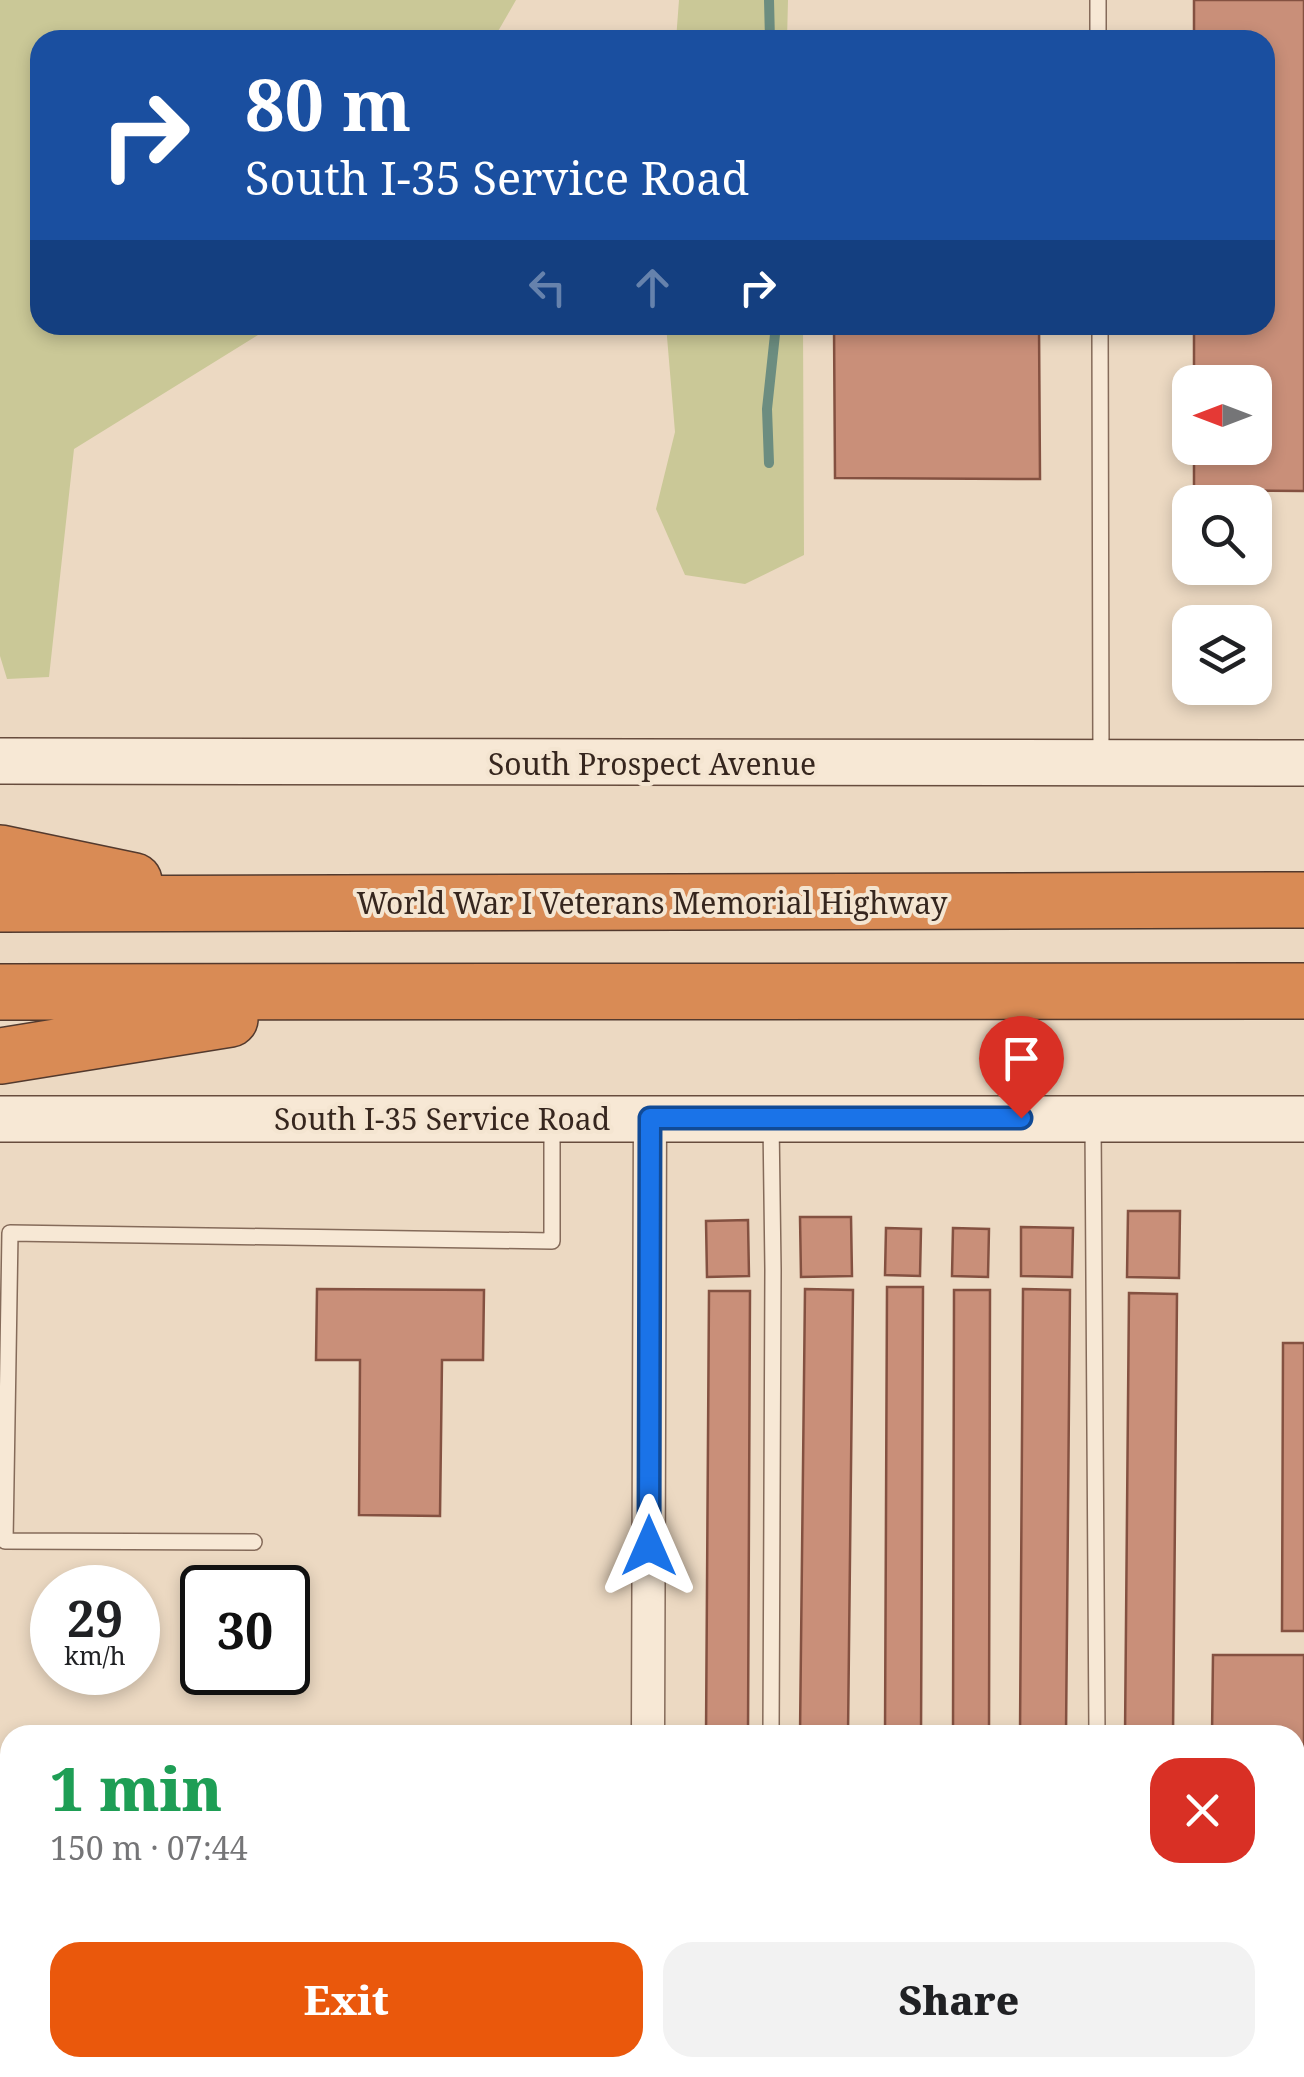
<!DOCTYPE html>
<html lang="en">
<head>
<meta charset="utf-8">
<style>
  :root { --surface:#fff; --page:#f2f2f2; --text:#202124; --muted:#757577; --accent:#ea580c }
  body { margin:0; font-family:"Noto Serif",serif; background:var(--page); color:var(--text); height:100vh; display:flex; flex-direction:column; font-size:38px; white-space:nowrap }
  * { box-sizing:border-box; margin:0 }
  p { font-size:32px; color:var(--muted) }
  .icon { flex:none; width:55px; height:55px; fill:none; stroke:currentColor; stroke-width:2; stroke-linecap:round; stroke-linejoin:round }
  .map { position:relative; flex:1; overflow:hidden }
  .details { position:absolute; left:0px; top:1725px; width:1305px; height:352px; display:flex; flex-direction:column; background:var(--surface); border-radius:30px 30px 0 0; box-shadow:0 5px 15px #0003 }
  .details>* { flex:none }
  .top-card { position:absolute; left:30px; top:30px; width:1245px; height:305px; border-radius:30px; box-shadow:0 5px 15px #0003; background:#1a4fa0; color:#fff; overflow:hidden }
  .needle { width:65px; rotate:270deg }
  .fabs { position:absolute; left:1172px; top:365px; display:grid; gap:20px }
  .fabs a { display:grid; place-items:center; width:100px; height:100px; border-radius:20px; background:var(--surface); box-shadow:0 5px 15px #0003; font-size:50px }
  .speed { position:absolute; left:30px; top:1565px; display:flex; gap:20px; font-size:50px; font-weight:700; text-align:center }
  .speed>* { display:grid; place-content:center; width:130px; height:130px; border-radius:50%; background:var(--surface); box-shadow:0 5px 15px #0003; line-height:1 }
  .speed small { font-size:25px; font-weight:400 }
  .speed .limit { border:5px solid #111; border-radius:15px; background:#fff; color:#111 }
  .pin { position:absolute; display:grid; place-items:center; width:85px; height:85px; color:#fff; margin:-102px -42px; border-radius:50% 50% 50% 0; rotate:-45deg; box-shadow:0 0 10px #0007 }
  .pin .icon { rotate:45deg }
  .me { position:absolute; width:110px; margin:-55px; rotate:0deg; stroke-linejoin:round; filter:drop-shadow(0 0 8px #0008) }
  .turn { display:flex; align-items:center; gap:35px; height:210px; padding:0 50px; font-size:45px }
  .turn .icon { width:130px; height:130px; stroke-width:2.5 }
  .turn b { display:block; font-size:70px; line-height:85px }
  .lanes { display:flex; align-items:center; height:95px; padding:0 50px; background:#0003; justify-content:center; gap:50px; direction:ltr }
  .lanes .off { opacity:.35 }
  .round { display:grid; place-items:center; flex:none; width:105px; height:105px; border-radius:30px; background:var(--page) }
  .head { display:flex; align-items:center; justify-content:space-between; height:170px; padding:0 50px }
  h1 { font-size:60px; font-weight:800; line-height:75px; color:#1e9e55 }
  .cta { display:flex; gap:20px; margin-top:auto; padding:20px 50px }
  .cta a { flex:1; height:115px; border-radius:30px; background:var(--accent); color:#fff; font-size:40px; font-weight:800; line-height:115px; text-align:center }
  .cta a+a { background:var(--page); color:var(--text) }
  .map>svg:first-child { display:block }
  .green { fill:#cac897 }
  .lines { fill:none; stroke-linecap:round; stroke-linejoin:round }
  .stream { stroke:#6c8d80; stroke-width:10 }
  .building { fill:#c98f79; stroke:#845141; stroke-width:2.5 }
  .lane-casing { stroke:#856b5a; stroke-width:18 }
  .street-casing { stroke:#856b5a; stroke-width:35 }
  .secondary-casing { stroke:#674c3d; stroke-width:48 }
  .highway-casing { stroke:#533a2e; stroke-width:58 }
  .lane { stroke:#f7e8d5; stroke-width:15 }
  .street { stroke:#f7e8d5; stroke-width:32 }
  .secondary { stroke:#f7e8d5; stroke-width:45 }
  .highway { stroke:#d98b55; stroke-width:55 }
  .route-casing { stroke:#114b97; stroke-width:25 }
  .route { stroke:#1a73e8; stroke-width:18 }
  .labels { text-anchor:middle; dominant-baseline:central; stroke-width:8; stroke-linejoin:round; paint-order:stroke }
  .street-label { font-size:30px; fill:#36261e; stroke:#f4e5d1 }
</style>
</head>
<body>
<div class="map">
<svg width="1304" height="2077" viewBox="0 0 1304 2077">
  <rect width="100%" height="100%" fill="#ecd9c2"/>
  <path class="green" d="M0,0H516L493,40H40V325H274L74,449L49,677L7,679L0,656Z
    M679,0H788L787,40H676Z
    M666,325H803L804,555L745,584L685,575L656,509L675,432Z"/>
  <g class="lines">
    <path class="stream" d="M769,0L770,40
      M769,463L767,409L776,325"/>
  </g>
  <path class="building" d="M1194,0H1304V491L1194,490V448H1255V382H1194V325H1265V40H1194Z
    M834,325H1039L1040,479L835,478Z
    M1128,1211H1180L1179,1278L1127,1277Z
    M800,1217H851L852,1276L801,1277Z
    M748,1220L749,1276L707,1277L706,1221Z
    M1021,1227L1073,1228L1072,1277L1021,1276Z
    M886,1228L921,1229L920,1276L885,1275Z
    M953,1228L989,1229L988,1277L952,1276Z
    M887,1287H923L921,1735H885Z
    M317,1289L484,1290L483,1360H442L440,1516L359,1515L360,1360H316Z
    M805,1289L853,1290L848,1735H800Z
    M1023,1289L1070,1290L1066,1735H1020Z
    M954,1290H990L989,1735H953Z
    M709,1291H750L748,1735H706Z
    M1129,1293L1177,1294L1173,1735H1125Z
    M1283,1343H1304V1631H1282Z
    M1213,1655H1304V1754H1295V1735H1212Z
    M0,1957H10V2068H1295V1967H1304V2077H0Z"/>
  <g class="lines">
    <defs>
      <path id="lane" d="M1098,0V40
        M1100,325L1101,761
        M1093,1123L1097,1735
        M254,1542L5,1541L10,1233L552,1241V1122
        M771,1735L773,1270L771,1121
        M1295,1905H1304
        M0,1908L10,1903"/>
      <path id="street" d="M648,1735L650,1118
        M0,1804H10
        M1295,1808H1304"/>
      <path id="secondary" d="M0,761L1304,763
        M0,1119H1304"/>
      <path id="highway" d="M0,853L134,881
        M0,904L1304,900
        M0,992L1304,991
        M0,1056L230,1019"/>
    </defs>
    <use href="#lane" class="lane-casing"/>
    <use href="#street" class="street-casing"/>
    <use href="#secondary" class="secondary-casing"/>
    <use href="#highway" class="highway-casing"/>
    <use href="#lane" class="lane"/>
    <use href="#street" class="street"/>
    <use href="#secondary" class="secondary"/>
    <use href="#highway" class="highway"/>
  </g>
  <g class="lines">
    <defs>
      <path id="route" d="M649,1546L650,1118H1021"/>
    </defs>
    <use href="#route" class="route-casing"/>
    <use href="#route" class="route"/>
  </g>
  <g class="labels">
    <g class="street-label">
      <text x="652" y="763">South Prospect Avenue</text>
      <text x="652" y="902">World War I Veterans Memorial Highway</text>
      <text x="442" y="1118">South I-35 Service Road</text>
    </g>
  </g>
</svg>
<div class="fabs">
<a><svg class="needle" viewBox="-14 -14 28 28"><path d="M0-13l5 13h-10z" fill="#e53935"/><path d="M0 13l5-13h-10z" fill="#757577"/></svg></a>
<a><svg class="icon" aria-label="search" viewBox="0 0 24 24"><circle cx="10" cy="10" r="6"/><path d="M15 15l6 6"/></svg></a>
<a><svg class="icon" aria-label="layers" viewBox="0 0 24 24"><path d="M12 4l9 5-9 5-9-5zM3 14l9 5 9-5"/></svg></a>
</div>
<div class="speed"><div>29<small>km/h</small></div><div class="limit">30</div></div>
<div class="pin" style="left:1021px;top:1118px;background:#d93025"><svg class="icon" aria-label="arrive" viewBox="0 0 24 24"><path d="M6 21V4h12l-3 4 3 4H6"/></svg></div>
<svg class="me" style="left:649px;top:1546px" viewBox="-20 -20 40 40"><path d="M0-17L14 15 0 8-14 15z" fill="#1a73e8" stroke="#fff" stroke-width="4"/></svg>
<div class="top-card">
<div class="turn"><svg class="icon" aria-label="right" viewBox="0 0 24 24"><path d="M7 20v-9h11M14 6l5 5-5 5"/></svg><div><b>80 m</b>South I-35 Service Road</div></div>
<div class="lanes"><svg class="icon off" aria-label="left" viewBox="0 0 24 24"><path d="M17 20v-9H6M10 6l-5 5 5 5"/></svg><svg class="icon off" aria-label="ahead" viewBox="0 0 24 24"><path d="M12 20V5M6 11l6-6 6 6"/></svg><svg class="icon" aria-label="right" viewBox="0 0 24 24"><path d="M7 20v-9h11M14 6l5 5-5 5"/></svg></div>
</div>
<section class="details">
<div class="head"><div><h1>1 min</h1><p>150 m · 07:44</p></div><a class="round" style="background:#d93025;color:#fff"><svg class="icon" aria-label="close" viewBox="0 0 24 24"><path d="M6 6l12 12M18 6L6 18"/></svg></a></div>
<div class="cta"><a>Exit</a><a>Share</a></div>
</section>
</div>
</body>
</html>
